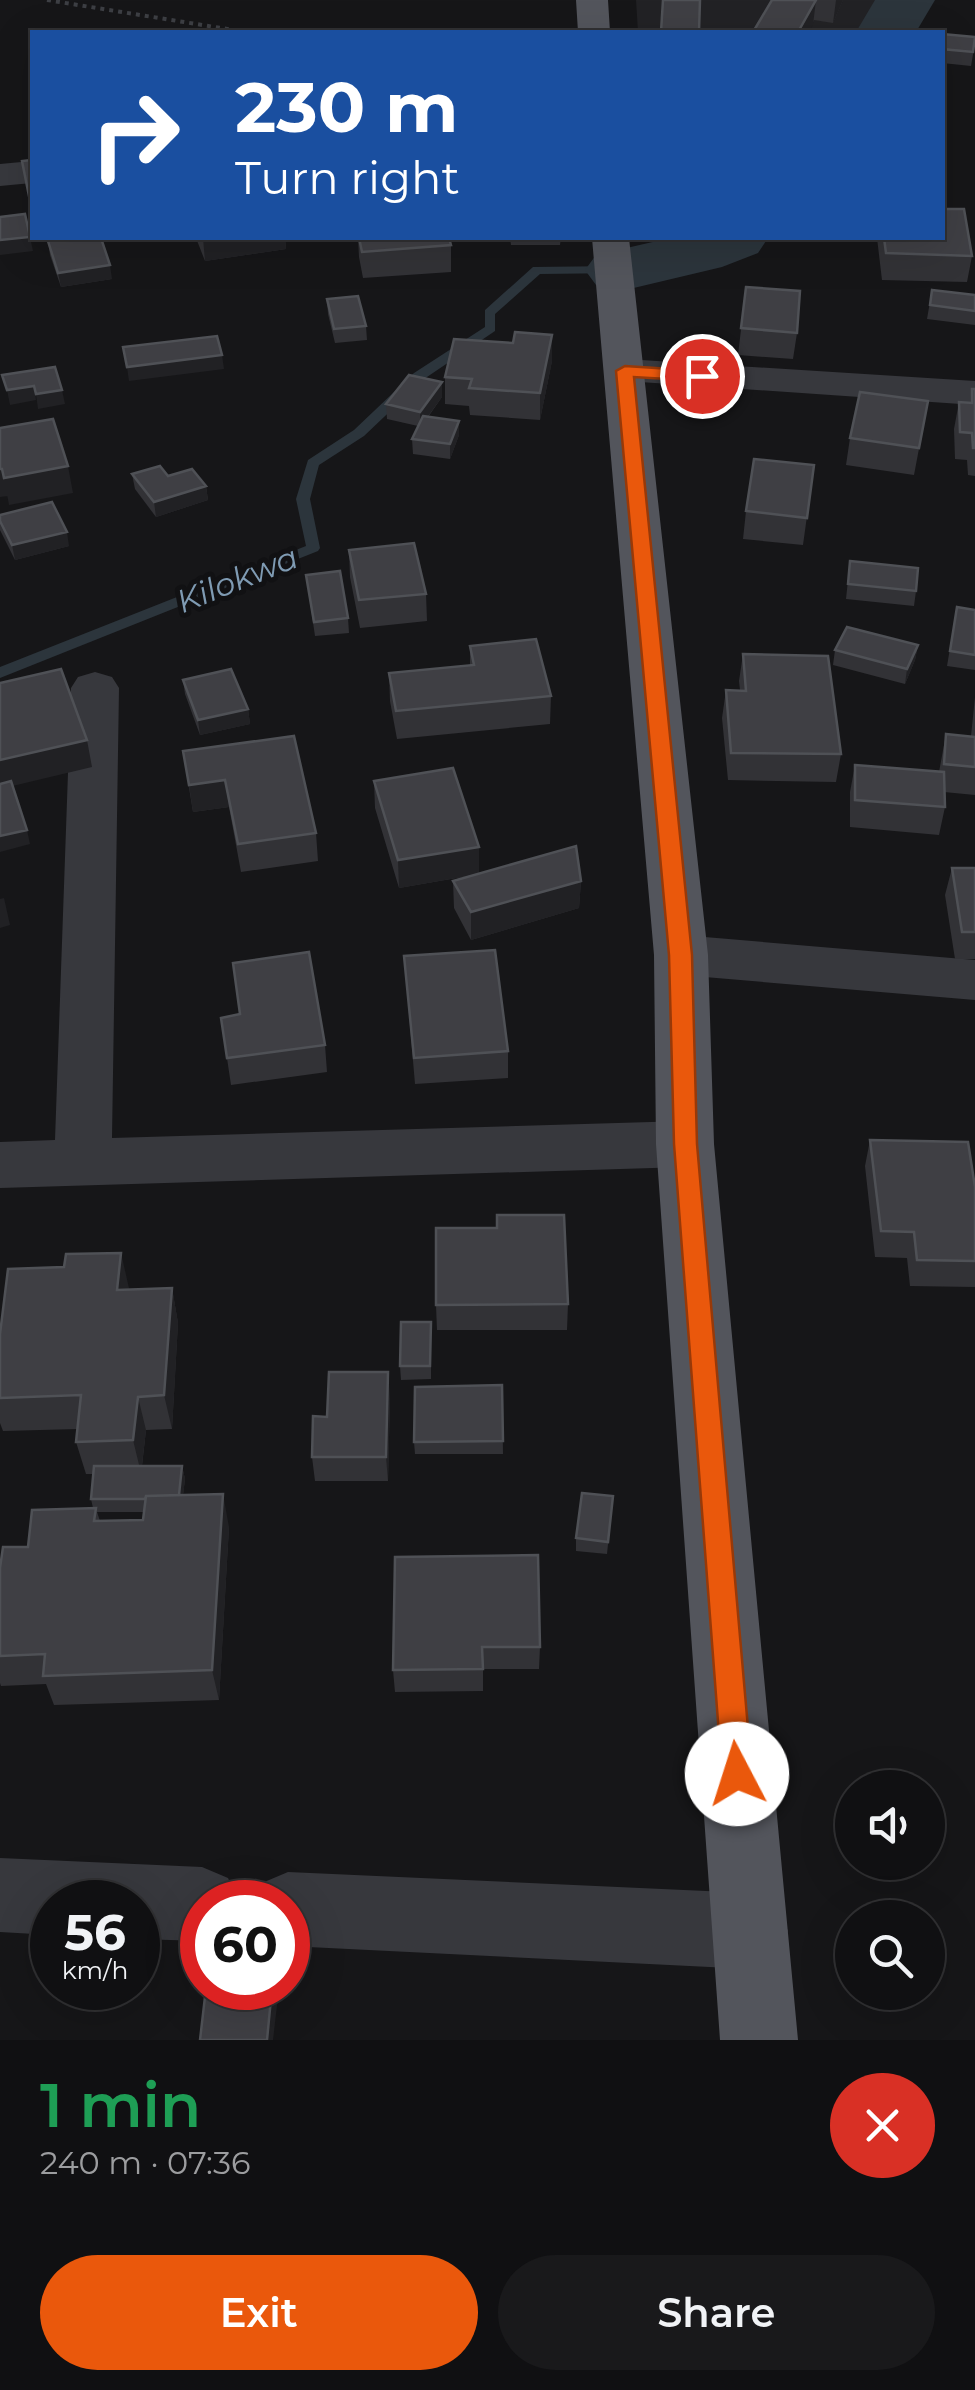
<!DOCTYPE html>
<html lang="en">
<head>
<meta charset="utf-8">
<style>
  :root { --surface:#101012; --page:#19191b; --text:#f1f3f6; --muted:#9c9d9f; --line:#303032; --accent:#ea580c }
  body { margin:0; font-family:Montserrat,sans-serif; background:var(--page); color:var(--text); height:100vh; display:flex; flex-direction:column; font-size:38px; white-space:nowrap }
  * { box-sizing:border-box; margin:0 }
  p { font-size:32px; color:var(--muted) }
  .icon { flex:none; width:55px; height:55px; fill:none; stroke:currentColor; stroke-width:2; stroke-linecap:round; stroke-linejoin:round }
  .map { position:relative; height:2040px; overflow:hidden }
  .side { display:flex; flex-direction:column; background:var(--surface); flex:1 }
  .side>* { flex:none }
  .top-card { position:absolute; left:30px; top:30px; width:915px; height:210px; border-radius:0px; box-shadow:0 10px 40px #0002,0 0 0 2px var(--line); background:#1a4fa0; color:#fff; overflow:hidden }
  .tools { position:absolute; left:835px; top:1770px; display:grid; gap:20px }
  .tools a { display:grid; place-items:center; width:110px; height:110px; border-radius:50%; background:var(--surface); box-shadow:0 10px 40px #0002,0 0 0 2px var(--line); font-size:50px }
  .speed { position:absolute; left:30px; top:1880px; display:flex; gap:20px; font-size:50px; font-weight:700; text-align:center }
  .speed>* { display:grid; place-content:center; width:130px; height:130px; border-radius:50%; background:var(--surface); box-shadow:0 10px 40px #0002,0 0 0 2px var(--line); line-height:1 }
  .speed small { font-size:25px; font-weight:400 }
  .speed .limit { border:15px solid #d22; background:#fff; color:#111 }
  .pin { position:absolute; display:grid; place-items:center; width:85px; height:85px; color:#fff; margin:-42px; border:5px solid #fff; border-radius:50%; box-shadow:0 2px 10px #0007 }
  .me { position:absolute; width:110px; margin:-55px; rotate:355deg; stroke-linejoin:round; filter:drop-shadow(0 0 8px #0008) }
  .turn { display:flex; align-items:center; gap:35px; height:210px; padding:0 40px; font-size:45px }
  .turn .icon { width:130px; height:130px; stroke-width:2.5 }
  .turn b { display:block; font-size:70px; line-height:85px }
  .round { display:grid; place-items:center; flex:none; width:105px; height:105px; border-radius:52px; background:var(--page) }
  .headline { display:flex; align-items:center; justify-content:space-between; height:170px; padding:0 40px }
  h1 { font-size:60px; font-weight:600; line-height:75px; color:#1e9e55 }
  .action { display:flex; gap:20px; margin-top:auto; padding:20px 40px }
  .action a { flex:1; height:115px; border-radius:60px; background:var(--accent); color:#fff; font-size:40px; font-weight:600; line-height:115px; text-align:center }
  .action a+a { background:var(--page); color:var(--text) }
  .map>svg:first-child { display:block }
  .built { fill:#222225 }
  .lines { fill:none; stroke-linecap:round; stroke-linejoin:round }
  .stream { fill:#2c353c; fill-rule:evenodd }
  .river { fill:#2c353c; fill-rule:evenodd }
  .path { stroke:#3d3f44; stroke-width:4; stroke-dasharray:4 5; stroke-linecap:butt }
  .minor { fill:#37383d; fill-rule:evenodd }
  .primary { fill:#53555c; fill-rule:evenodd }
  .wall { fill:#323236; fill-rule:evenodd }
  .shaded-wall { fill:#212124 }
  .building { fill:#3f3f44; stroke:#4f5156; stroke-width:2.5 }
  .route { fill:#ea580c; stroke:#983908; stroke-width:2.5 }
  .labels { text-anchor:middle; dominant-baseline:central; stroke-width:10; stroke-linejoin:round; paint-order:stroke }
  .far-water-label { font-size:32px; font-style:italic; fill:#7f9bb3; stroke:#111113 }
</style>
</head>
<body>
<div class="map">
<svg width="975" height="2040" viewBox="0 0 975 2040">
  <rect width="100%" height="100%" fill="#161618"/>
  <path class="built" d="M636,0H893L874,32H638Z"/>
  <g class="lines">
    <path class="stream" d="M618,266L622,267V273L540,274L495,314V331L424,379L364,436L319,465L310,499L320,548L318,551L0,678V667L306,546L296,499L308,460L354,430L414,373L485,327V310L533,267Z"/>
    <path class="river" d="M875,0H935L916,32H856Z
      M768,238L758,253L722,267L621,291L596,285L585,270L596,255L670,238Z"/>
    <path class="path" d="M47,0L246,32"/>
    <path class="minor" d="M32,161V183L0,186V164Z
      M625,359L975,381V405L611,380L605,371L611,362Z
      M95,672L112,677L119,688L112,1138L685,1121L705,1128L714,1144L705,1160L685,1167L0,1188V1142L55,1140L71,688L78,677Z
      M681,935L975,960V1000L681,975L662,969L654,955L662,941Z
      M0,1858L202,1867L228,1878L239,1902H202V1941L138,1939V1902H52V1935L0,1932Z
      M288,1872L750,1893L777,1904L788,1931L777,1958L750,1969L288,1946V1902H253L262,1883Z"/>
    <path class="primary" d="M576,0H608L610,32H578Z
      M592,238H629L708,955L714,1144L798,2040H720L656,1144L654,955Z"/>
  </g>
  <path class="wall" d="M772,0H843L833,23L814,20L809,32H753Z
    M942,34L975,43L971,66L942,63Z
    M196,238H285L286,249L205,261Z
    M358,238H449L451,245V272L363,278L359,257Z
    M510,238H561L560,245H511Z
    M877,238H942L972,256L967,282L882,280Z
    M48,241L112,279L61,287L50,255Z
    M746,287L797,333L793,359L738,355Z
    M932,290L975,295V325L927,319Z
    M327,299L366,326L367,340L335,343L328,314Z
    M552,335V361L540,420L470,415L469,406L445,404V377L513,343Z
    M972,389H975V476L968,475L967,460L955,459L954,429L959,402L970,403Z
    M442,397L428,417L459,435L450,459L413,454L412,439L418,426L387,419L386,404Z
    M928,401L914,475L846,465L850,438Z
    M814,465L803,545L743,539L746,511Z
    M132,474L168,476L206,486L208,500L156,517L135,489Z
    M0,515L69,546L15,560L0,530Z
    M349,550L426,594L427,621L360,628L350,577Z
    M850,561L916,591L914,606L846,599Z
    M306,575L348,618L349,633L315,636Z
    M957,607L975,610V670L947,666Z
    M918,645L915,660L905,684L833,665L835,650Z
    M470,646L551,696L550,724L397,739L390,701L389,673L470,665Z
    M743,654L841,754L836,782L728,780L722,718L726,690H740L739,681Z
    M183,680L248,709L250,724L200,735L185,694Z
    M975,697V795L944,792L945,807L939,835L850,827V792L855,765L939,772L946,734L971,736Z
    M183,751L316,833L318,861L241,872L229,807L193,812Z
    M374,781L479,847V873L581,881L579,908L471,940L454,908L453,881L474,875L399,888L375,808Z
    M952,868H975V959H955L945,895Z
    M404,956L508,1051V1078L415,1084Z
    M221,1018L325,1045L327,1072L231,1085Z
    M870,1140L975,1187V1287L910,1286L907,1258L875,1257L865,1166Z
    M64,1267L129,1289L172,1288L178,1323L172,1429L146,1430L142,1466H182L185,1479L183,1495L229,1527L219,1700L54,1705L46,1684L1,1686L0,1683V1568L28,1547L93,1508L91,1499L93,1474H86L76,1442L78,1429L3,1431L0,1423V1398ZM97,1512H144L143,1520L100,1521Z
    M568,1304L567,1330H437L436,1305Z
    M431,1322V1379L401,1380L400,1366Z
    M502,1385L503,1454H415L414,1442Z
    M390,1396L388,1481H315L312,1457L327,1417Z
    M613,1496L607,1554L576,1551V1538Z
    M395,1557L540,1647L539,1669H483V1691L395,1692L393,1670Z"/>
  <path class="shaded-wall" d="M816,0L813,25L809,32H798Z
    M836,0H843L833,23Z
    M30,237L33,251L0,255V240Z
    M203,238H285L286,249L205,261Z
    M110,265L112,279L61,287L58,273Z
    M552,335V361L540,420V393Z
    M222,355L224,369L129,381L127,367Z
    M442,382V397L420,427V412Z
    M34,386L36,400L10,405L7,390Z
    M62,390L65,404L38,409L36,394Z
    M459,421V435L450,459V444Z
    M68,466L73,493L9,505L4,478Z
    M0,469H2L8,496L0,497Z
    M206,486L208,500L156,517L154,502Z
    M67,532L69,546L15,560L12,545Z
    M918,645L915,660L905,684L907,669Z
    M248,709L250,724L200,735L198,720Z
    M87,740L92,767L0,789V760Z
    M225,780L229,807L193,812L189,785Z
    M27,830L30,844L0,852V836Z
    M479,847V874L399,888L398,860Z
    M581,881L579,908L471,940V912Z
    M4,898L10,925L0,928V899Z
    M121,1253L129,1288L125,1324L117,1290Z
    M172,1288L178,1323L172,1429L164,1395Z
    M388,1372L390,1396L388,1481L386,1457Z
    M138,1397L146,1430L141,1473L133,1440Z
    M182,1466L185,1479L181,1512L179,1499Z
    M223,1494L229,1527L219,1700L212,1670Z
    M272,1988H279L273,2040H267Z"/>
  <path class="building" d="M663,0H700L699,32H661Z
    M772,0H816L798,32H753Z
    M942,34L975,37L973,52L942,49Z
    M32,160V201H30L22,161Z
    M942,209H964L972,256L886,253L884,238H942Z
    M25,214L30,237L0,240V217Z
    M71,238H101L110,265L58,273L48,241Z
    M359,238H449L451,245L362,252Z
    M746,287L800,291L797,333L741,328Z
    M932,290L975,295V311L930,305Z
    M358,296L366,326L334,329L327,299Z
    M515,332L552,335L540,393L469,388L472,379L445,377L454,339L513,343Z
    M217,336L222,355L127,367L123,347Z
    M55,367L62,390L36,394L34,386L7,390L2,375Z
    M409,375L442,382L420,412L386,404Z
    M972,389H975V448H973L972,433L960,432L959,402L972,403Z
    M860,392L928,401L919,448L850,438Z
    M423,416L459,421L450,444L412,439Z
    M53,419L68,466L4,478L2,469H0V428Z
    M754,459L814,465L807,518L746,511Z
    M160,466L168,476L192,469L206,486L154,502L132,474Z
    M52,502L67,532L12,545L0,521V515Z
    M414,543L426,594L359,600L349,550Z
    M850,561L918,568L916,591L848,584Z
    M340,571L348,618L314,622L306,575Z
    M957,607L975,610V655L950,651Z
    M847,627L918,645L907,669L835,650Z
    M536,639L551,696L396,711L389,673L474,665L470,646Z
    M743,654L828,656L841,754L731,753L726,690L746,691Z
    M61,669L87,740L0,760V683Z
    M231,669L248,709L198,720L183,680Z
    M946,734L975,737V767L944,764Z
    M294,736L316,833L238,844L225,780L189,785L183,751Z
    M855,765L944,772L945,807L855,800Z
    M453,768L479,847L398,860L374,781Z
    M11,781L27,830L0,836V784Z
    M576,846L581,881L471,912L453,881Z
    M952,868H975V932H962Z
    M495,950L508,1051L414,1058L404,956Z
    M309,952L325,1045L227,1058L221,1018L240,1014L233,963Z
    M870,1140L968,1142L975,1187V1261L917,1260L914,1232L881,1231Z
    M497,1215H564L568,1304L436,1305V1228H497Z
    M121,1253L117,1290L172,1288L164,1395L138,1397L133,1440L76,1442L81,1395L0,1398V1334L8,1269L64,1267L66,1254Z
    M401,1322H431L430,1366H400Z
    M329,1372H388L386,1457H312L313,1416L327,1417Z
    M502,1385L503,1441L414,1442L415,1387Z
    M94,1466H182L179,1495L146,1496L145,1499H91Z
    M582,1493L613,1496L608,1542L576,1538Z
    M223,1494L212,1670L43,1676L45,1654L0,1656V1568L3,1547H28L32,1510L96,1508L94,1521L143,1520L146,1496Z
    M538,1555L540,1647H482L483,1669L393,1670L395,1557Z
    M206,1988H272L267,2040H200Z"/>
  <path class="route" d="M625,366L702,371L711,376L702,381L634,377L692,955L697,1144L752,1774L747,1784L737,1788L726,1784L722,1774L674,1144L669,955L616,371Z"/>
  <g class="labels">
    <g class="far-water-label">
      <text transform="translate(237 579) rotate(-22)">Kilokwa</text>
    </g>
  </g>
</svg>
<div class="tools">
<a><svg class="icon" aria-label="sound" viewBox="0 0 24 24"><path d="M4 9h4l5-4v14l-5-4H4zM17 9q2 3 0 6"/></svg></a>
<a><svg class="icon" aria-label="search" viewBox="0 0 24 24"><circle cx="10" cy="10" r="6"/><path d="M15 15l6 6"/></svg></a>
</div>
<div class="speed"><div>56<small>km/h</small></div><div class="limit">60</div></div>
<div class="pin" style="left:702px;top:376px;background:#d93025"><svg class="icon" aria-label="arrive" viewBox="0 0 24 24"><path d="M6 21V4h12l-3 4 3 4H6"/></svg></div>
<svg class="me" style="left:737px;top:1774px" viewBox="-20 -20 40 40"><circle r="19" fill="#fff"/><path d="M0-13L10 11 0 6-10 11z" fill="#ea580c"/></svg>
<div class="top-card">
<div class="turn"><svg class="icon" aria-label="right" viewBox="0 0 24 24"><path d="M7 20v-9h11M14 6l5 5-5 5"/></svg><div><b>230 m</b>Turn right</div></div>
</div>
</div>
<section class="side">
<div class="headline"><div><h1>1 min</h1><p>240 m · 07:36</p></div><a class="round" style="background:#d93025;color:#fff"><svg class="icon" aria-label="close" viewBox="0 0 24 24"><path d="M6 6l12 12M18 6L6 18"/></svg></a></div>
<div class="action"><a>Exit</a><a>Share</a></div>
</section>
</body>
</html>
